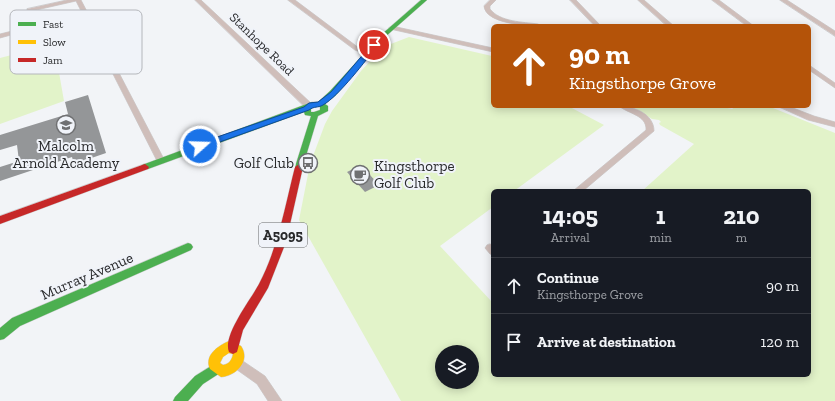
<!DOCTYPE html>
<html lang="en">
<head>
<meta charset="utf-8">
<style>
  :root { --surface:#171b24; --page:#20242c; --text:#f1f3f6; --muted:#9ea1a6; --line:#363941 }
  body { margin:0; font-family:"Zilla Slab",serif; background:var(--page); color:var(--text); height:100vh; display:flex; flex-direction:column; font-size:15px; white-space:nowrap }
  * { box-sizing:border-box; margin:0 }
  p { font-size:13px; color:var(--muted) }
  .icon { flex:none; width:22px; height:22px; fill:none; stroke:currentColor; stroke-width:2; stroke-linecap:round; stroke-linejoin:round }
  .map { position:relative; flex:1; overflow:hidden }
  .panel { position:absolute; left:491px; top:189px; width:320px; height:188px; display:flex; flex-direction:column; background:var(--surface); border-radius:6px; box-shadow:0 2px 10px #0003 }
  .panel>* { flex:none }
  .hud { position:absolute; left:491px; top:24px; width:320px; height:84px; border-radius:6px; box-shadow:0 2px 10px #0003; background:#b45309; color:#fff; overflow:hidden }
  .tools { position:absolute; left:435px; top:345px; display:grid; gap:8px }
  .tools a { display:grid; place-items:center; width:44px; height:44px; border-radius:50%; background:var(--surface); box-shadow:0 2px 10px #0003; font-size:20px }
  .pin { position:absolute; display:grid; place-items:center; width:34px; height:34px; color:#fff; margin:-17px; border:2px solid #fff; border-radius:50%; box-shadow:0 1px 4px #0007 }
  .me { position:absolute; width:44px; margin:-22px; rotate:70deg; stroke-linejoin:round; filter:drop-shadow(0 0 3px #0008) }
  .turn { display:flex; align-items:center; gap:14px; height:84px; padding:0 12px; font-size:18px }
  .turn .icon { width:52px; height:52px; stroke-width:2.5 }
  .turn b { display:block; font-size:28px; line-height:34px }
  .eta { display:flex; justify-content:space-evenly; align-items:center; height:68px; text-align:center }
  .eta b { font-size:24px; font-weight:700; line-height:28px }
  ul { padding:0; list-style:none }
  li { display:flex; align-items:center; gap:12px; height:56px; padding:0 12px; border-top:1px solid var(--line) }
  li div { flex:1 }
  li b { display:block; font-size:15px }
  li em { font-style:normal }
  .map>svg:first-child { display:block }
  .green { fill:#e2f3c9; fill-rule:evenodd }
  .building { fill:#949698 }
  .lines { fill:none; stroke-linecap:round; stroke-linejoin:round }
  .street-casing { stroke:#cecfd1; stroke-width:1 }
  .fast-casing { stroke:#cecfd1; stroke-width:1 }
  .slow-casing { stroke:#cecfd1; stroke-width:1 }
  .jam-casing { stroke:#cecfd1; stroke-width:1 }
  .street { fill:#cfbeba; fill-rule:evenodd }
  .fast { fill:#4caf50; fill-rule:evenodd }
  .slow { fill:#ffc107; fill-rule:evenodd }
  .jam { fill:#c62828; fill-rule:evenodd }
  .route { fill:#1a73e8; stroke:#114b97 }
  .labels { text-anchor:middle; dominant-baseline:central; stroke-width:4; stroke-linejoin:round; paint-order:stroke }
  .far-street-label { font-size:13px; fill:#28292b; stroke:#f0f3f9 }
  .shield { fill:#f0f3f9; stroke:#646669; stroke-width:1 }
  .shield-label { font-size:14px; font-weight:bold; fill:#28292b }
  .poi-label { font-size:15px; fill:#28292b; stroke:#f0f3f9 }
  .street-label { font-size:15px; fill:#28292b; stroke:#f0f3f9 }
  .key { fill:#f0f3f9; stroke:#b4b6bb; stroke-width:1 }
  .key-label { font-size:11px; fill:#28292b }
</style>
</head>
<body>
<div class="map">
<svg width="835" height="401" viewBox="0 0 835 401">
  <rect width="100%" height="100%" fill="#f2f4f7"/>
  <path class="green" d="M409,37L492,56L493,106H568L604,125L514,191H493V207L440,246L493,303V375H809V191H642L694,144L660,125L659,123L661,122L659,120L652,119L631,106H718L732,109L736,106H768L835,133V401H401L299,220L310,164L325,124L332,111L361,71L383,47ZM442,352H472V382H442Z
    M54,44L64,101L0,124V58Z"/>
  <path class="building" d="M88,95L106,153L74,164L72,157L0,181V167L19,161L17,145L0,150V135L68,114L65,102Z
    M361,165L379,185L365,192L347,172Z"/>
  <g class="lines">
    <defs>
      <path id="street" d="M67,0H81L165,161L164,163H158L157,161L76,1L32,11L33,29L0,38V34L28,27L27,9Z
        M195,0H201L312,104V108H306Z
        M288,0H295L359,48L370,53L367,55L355,50Z
        M490,0H496L490,6V9C500,22 523,22 538,24L541,26C528,26 485,24 484,6Z
        M570,0H576L601,26H595Z
        M638,0H644L674,26H667Z
        M712,0H719L754,26H747Z
        M780,0H787L835,31V36Z
        M392,26L493,48V52L390,29L389,28Z
        M809,65L835,83V88L809,70Z
        M619,106C634,106 654,114 654,131L583,191H573L646,130C647,115 628,114 619,106Z
        M777,106H788L814,116L835,122V127L808,120Z
        M490,244L493,245V255L490,254L485,248L487,245Z
        M237,357L265,376L282,401H268L257,384L233,367L231,363L233,359Z"/>
      <path id="fast" d="M421,0H427L385,37L336,95L325,104L328,106V111L318,116L302,169L299,170L295,167L311,116L305,115L304,112L148,169H142L141,167L142,165L312,102H318L330,91L381,35ZM316,106L320,107V110L314,112H311V109Z
        M188,243L191,244L193,247L191,250L20,326L4,339L0,340V328L12,318Z
        M216,363L220,365L222,369L220,373L203,384L188,401H173L175,397L195,376Z"/>
      <path id="slow" d="M229,341L241,346C251,361 236,376 221,377L210,369C204,355 218,346 229,341ZM229,353L233,354C232,360 229,364 223,365L220,363L223,357Z"/>
      <path id="jam" d="M145,164L149,167L148,169L0,224V216Z
        M299,164L303,167L286,242L268,288L243,330L237,352L233,354L229,352C222,336 251,299 259,284C278,248 285,206 295,167Z"/>
    </defs>
    <use href="#street" class="street-casing"/>
    <use href="#fast" class="fast-casing"/>
    <use href="#slow" class="slow-casing"/>
    <use href="#jam" class="jam-casing"/>
    <use href="#street" class="street"/>
    <use href="#fast" class="fast"/>
    <use href="#slow" class="slow"/>
    <use href="#jam" class="jam"/>
  </g>
  <path class="route" d="M372,44L378,45C366,60 339,96 323,105C318,108 314,106 309,110L203,148L200,149L196,146L197,144L304,107L309,103L318,102L331,92Z"/>
  <defs>
    <symbol id="school-ring" viewBox="-11 -11 22 22"><circle r="9.5" fill="#f0f3f9" stroke="#6f7072" stroke-width="1.5"/><path d="M0-5L7-2L0 1L-7-2ZM-4 1L0 2.5L4 1V4Q0 6-4 4Z" fill="#6f7072"/></symbol>
    <symbol id="bus-ring" viewBox="-11 -11 22 22"><circle r="9.5" fill="#f0f3f9" stroke="#6f7072" stroke-width="1.5"/><path d="M-5-6H5V4H4V6H2V4H-2V6H-4V4H-5ZM-3.5-4V0h7V-4ZM-3.5 1.2v1.5H-2V1.2ZM2 1.2v1.5H3.5V1.2Z" fill="#6f7072"/></symbol>
    <symbol id="cafe-ring" viewBox="-11 -11 22 22"><circle r="9.5" fill="#f0f3f9" stroke="#6f7072" stroke-width="1.5"/><path d="M-5.5-4.5H6V0H3Q3 3.5 0 3.5H-2.5Q-5.5 3.5-5.5 0ZM3-3.2v2h1.7v-2ZM-6 4.5H4V6H-6Z" fill="#6f7072"/></symbol>
  </defs>
  <g fill-rule="evenodd">
    <use href="#school-ring" x="55" y="114" width="22" height="22"/>
    <use href="#bus-ring" x="297" y="152" width="22" height="22"/>
    <use href="#cafe-ring" x="349" y="164" width="22" height="22"/>
  </g>
  <g class="labels">
    <g class="far-street-label">
      <text transform="translate(262 44) rotate(44)">Stanhope Road</text>
    </g>
    <rect class="shield" x="259" y="223" width="48" height="24" rx="3"/>
    <g class="shield-label">
      <text x="283" y="235">A5095</text>
    </g>
    <g class="poi-label">
      <text x="66" y="146">Malcolm<tspan x="66" dy="17">Arnold Academy</tspan></text>
      <text x="294" y="163" text-anchor="end">Golf Club</text>
      <text x="374" y="166" text-anchor="start">Kingsthorpe<tspan x="374" dy="17">Golf Club</tspan></text>
    </g>
    <g class="street-label">
      <text transform="translate(87 276) rotate(-23)">Murray Avenue</text>
    </g>
  </g>
  <rect x="10" y="10" width="132" height="64" rx="6" class="key"/>
  <rect x="18" y="22" width="18" height="4" fill="#4caf50"/>
  <rect x="18" y="40" width="18" height="4" fill="#ffc107"/>
  <rect x="18" y="58" width="18" height="4" fill="#c62828"/>
  <g class="key-label">
    <text x="43" y="28">Fast</text>
    <text x="43" y="46">Slow</text>
    <text x="43" y="64">Jam</text>
  </g>
</svg>
<div class="tools">
<a><svg class="icon" aria-label="layers" viewBox="0 0 24 24"><path d="M12 4l9 5-9 5-9-5zM3 14l9 5 9-5"/></svg></a>
</div>
<div class="pin" style="left:374px;top:45px;background:#d93025"><svg class="icon" aria-label="arrive" viewBox="0 0 24 24"><path d="M6 21V4h12l-3 4 3 4H6"/></svg></div>
<svg class="me" style="left:200px;top:146px" viewBox="-20 -20 40 40"><circle r="17" fill="#1a73e8" stroke="#fff" stroke-width="3"/><path d="M0-11L8 9 0 5-8 9z" fill="#fff"/></svg>
<div class="hud">
<div class="turn"><svg class="icon" aria-label="ahead" viewBox="0 0 24 24"><path d="M12 20V5M6 11l6-6 6 6"/></svg><div><b>90 m</b>Kingsthorpe Grove</div></div>
</div>
<section class="panel">
<div class="eta">
<div><b>14:05</b><p>Arrival</p></div>
<div><b>1</b><p>min</p></div>
<div><b>210</b><p>m</p></div>
</div>
<ul>
<li><svg class="icon" aria-label="ahead" viewBox="0 0 24 24"><path d="M12 20V5M6 11l6-6 6 6"/></svg><div><b>Continue</b><p>Kingsthorpe Grove</p></div><em>90 m</em></li>
<li><svg class="icon" aria-label="arrive" viewBox="0 0 24 24"><path d="M6 21V4h12l-3 4 3 4H6"/></svg><div><b>Arrive at destination</b></div><em>120 m</em></li>
</ul>
</section>
</div>
</body>
</html>
